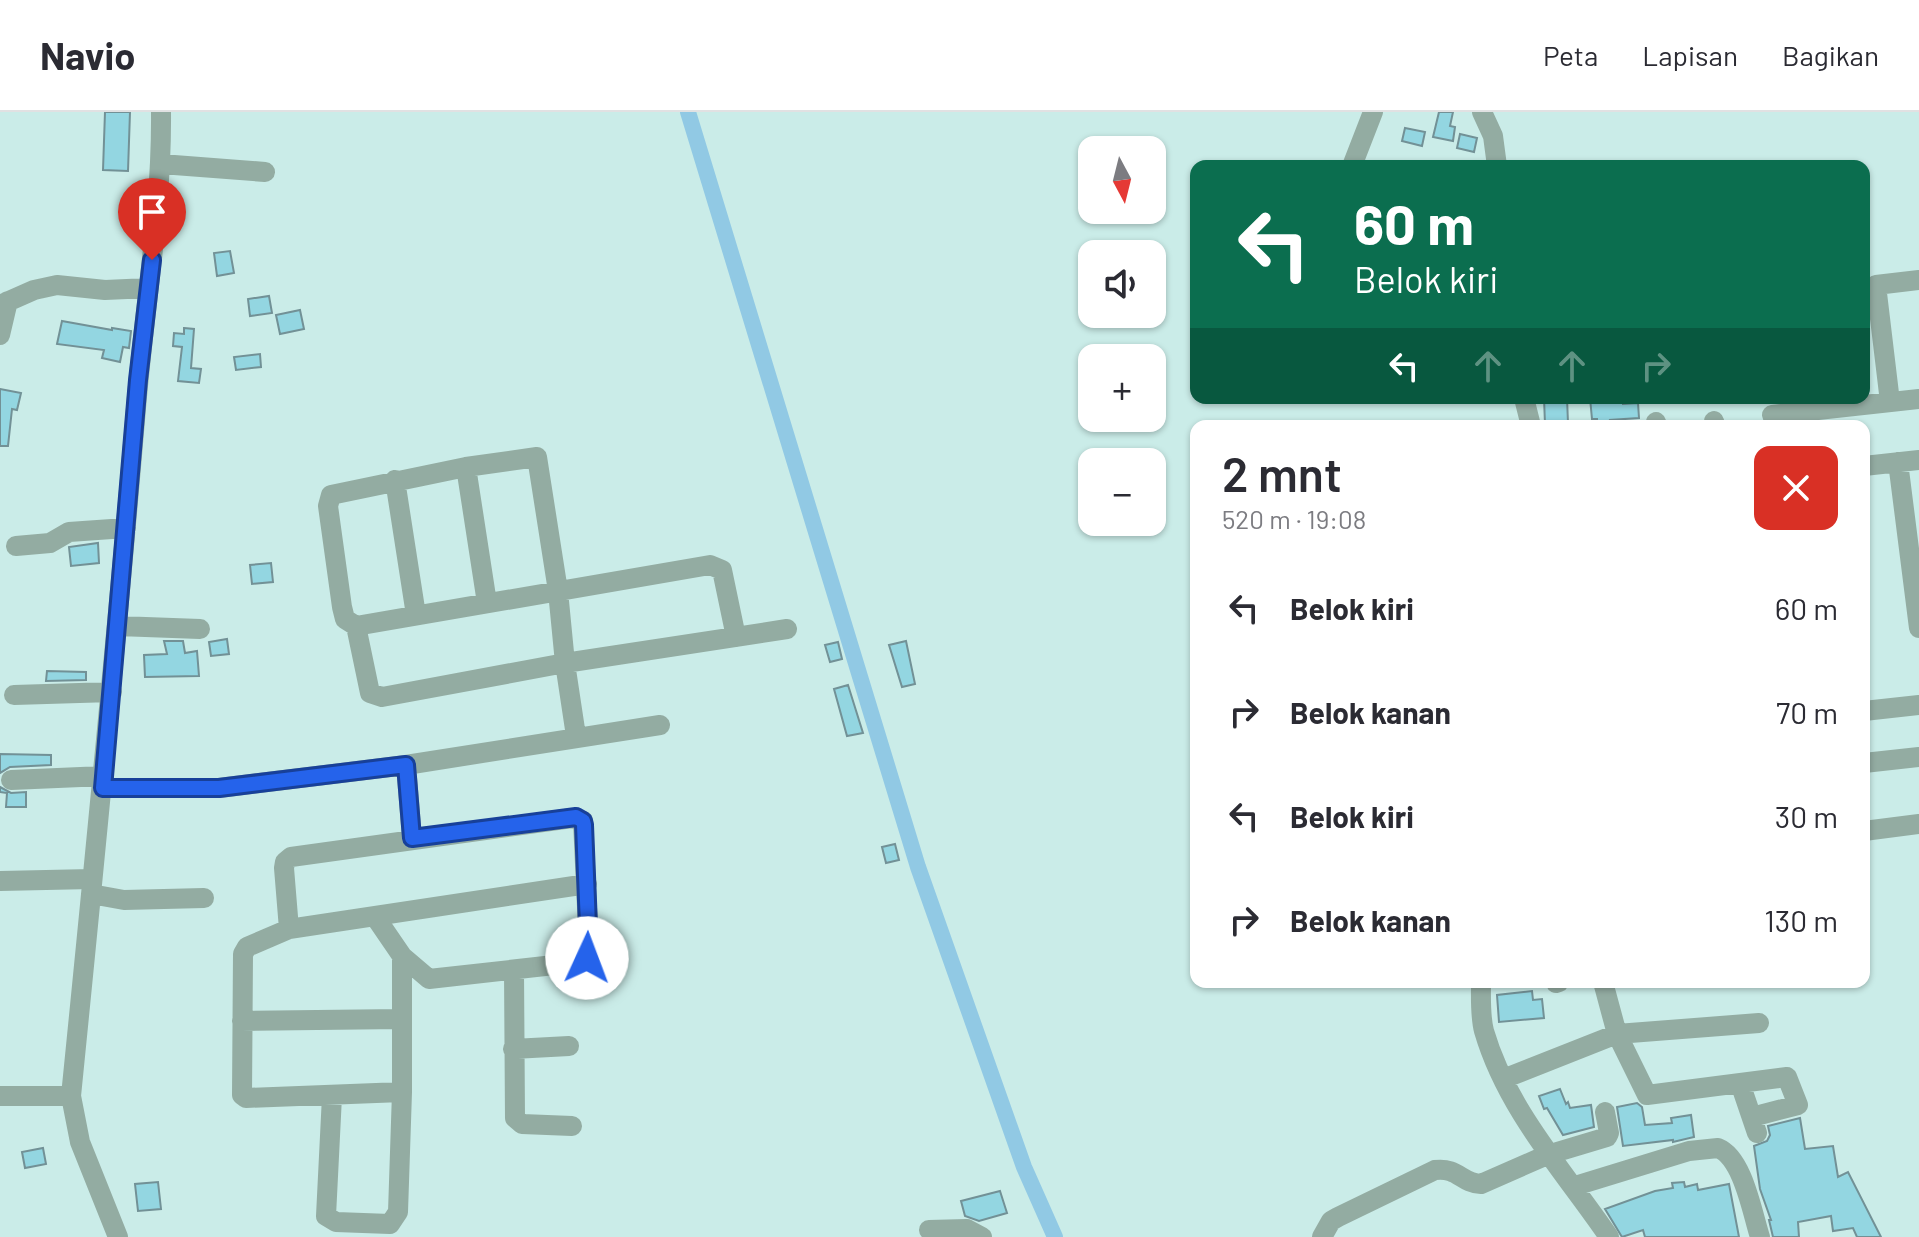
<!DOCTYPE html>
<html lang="id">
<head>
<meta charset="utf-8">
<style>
  :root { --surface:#fff; --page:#f7f7f7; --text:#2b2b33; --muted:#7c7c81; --line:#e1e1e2 }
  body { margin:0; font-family:Barlow,sans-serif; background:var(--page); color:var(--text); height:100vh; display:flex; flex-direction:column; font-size:30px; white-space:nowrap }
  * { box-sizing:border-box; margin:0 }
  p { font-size:26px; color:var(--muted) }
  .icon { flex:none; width:44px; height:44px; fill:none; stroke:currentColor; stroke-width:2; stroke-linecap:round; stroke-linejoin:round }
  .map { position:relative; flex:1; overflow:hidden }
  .details { position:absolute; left:1190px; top:308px; width:680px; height:568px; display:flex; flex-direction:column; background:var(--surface); border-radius:16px; box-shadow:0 2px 6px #0004 }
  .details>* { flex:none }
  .guide { position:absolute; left:1190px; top:48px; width:680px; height:244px; border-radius:16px; box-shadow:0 2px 6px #0004; background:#0b6e4f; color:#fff; overflow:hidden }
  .needle { width:52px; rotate:173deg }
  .fabs { position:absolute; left:1078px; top:24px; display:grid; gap:16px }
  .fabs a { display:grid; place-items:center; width:88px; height:88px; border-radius:16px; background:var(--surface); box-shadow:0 2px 6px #0004; font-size:40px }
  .pin { position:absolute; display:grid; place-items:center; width:68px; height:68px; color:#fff; margin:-82px -34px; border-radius:50% 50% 50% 0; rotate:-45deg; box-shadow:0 0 8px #0007 }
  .pin .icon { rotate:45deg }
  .me { position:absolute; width:88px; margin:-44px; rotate:2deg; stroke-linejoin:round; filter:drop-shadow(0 0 6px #0008) }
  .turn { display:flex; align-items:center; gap:28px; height:168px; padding:0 32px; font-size:36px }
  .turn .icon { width:104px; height:104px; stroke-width:2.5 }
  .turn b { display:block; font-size:56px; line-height:68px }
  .lanes { display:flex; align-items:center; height:76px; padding:0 32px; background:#0003; justify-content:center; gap:40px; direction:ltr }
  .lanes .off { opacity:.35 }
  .round { display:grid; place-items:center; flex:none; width:84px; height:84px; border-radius:16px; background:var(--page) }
  .overview { display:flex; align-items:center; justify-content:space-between; height:136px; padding:0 32px }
  h1 { font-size:48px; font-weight:600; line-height:60px }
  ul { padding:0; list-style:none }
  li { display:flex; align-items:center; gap:24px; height:104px; padding:0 32px }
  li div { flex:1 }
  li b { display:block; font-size:30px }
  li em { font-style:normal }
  header { display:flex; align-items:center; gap:48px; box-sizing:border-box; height:112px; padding:0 40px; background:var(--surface); border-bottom:2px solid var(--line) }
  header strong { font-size:38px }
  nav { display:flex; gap:44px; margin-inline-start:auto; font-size:28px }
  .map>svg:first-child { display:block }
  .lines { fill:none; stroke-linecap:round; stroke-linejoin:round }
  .canal { stroke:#91c9e4; stroke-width:16 }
  .building { fill:#93d6e1; stroke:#729196; stroke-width:2 }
  .minor { stroke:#93aca2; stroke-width:20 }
  .route-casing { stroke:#184099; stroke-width:20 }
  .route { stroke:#2563eb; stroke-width:14 }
</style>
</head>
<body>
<header>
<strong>Navio</strong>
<nav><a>Peta</a><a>Lapisan</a><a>Bagikan</a></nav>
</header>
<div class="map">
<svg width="1919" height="1125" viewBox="0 0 1919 1125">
  <rect width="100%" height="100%" fill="#caece8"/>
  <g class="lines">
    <path class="canal" d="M688,0L918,755L1024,1055L1055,1125"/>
  </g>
  <path class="building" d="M105,0H130L128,59L103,58Z
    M1439,0H1453L1450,14L1455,15L1453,29L1433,25Z
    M1405,16L1425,20L1422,34L1402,29Z
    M1460,22L1477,26L1474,40L1457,36Z
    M230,139L234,161L217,164L214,141Z
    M269,184L272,201L250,204L248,187Z
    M300,198L304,217L280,222L276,203Z
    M62,209L112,218V216L131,219L129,236L123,235L120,250L102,246L104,238L57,232Z
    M184,216L194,217L191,256L201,257L199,271L178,269L182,235L173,234L174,221L184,222Z
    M260,242L261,255L236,258L234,245Z
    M0,277L21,281L17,298L12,297L8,334H0Z
    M1544,286H1567L1568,311L1545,312Z
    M1590,286H1623V292L1638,291L1639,306L1610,308L1611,314H1597V307H1592Z
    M98,431L99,451L71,454L69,435Z
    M271,451L273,470L252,472L250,453Z
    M227,527L229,542L211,544L209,530Z
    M164,529H183L185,541L197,539L199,564L145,565L144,543L167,542Z
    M906,529L915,572L902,575L889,533Z
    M838,530L842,547L830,550L825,533Z
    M47,559L86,560V568L46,569Z
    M848,573L863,621L847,624L834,577Z
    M0,642L51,643V653L10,655L0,661Z
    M0,675L11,681L26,680V695H6L7,681L0,680Z
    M895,732L899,748L886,751L882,735Z
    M1532,879L1533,888L1542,887L1544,906L1499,910L1497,883Z
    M1560,977L1566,992L1568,990L1570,996L1591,993L1594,1015L1563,1023L1547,996L1544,997L1539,984Z
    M1637,991L1642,995L1645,1013L1672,1011L1671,1006L1691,1003L1694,1025L1673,1030V1028L1623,1034L1617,995Z
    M1800,1006L1805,1037L1833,1034L1838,1065L1848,1060L1881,1125H1857L1853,1116L1833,1119L1831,1104L1798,1110L1799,1125H1773L1769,1108H1771L1760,1077L1754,1034L1767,1029L1770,1023L1768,1014Z
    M43,1036L46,1052L25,1056L22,1040Z
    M158,1070L161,1097L138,1099L135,1072Z
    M1684,1070L1685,1075L1697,1072L1698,1078L1729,1072L1739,1125H1645L1643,1118L1622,1125L1605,1097L1655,1079L1673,1076L1672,1071Z
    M1000,1079L1007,1101L979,1109L965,1104L961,1089Z"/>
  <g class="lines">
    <path class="minor" d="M1482,0L1493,24L1497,54
      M161,52L265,60
      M1352,54L1373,0
      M0,193L34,178L57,173L105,178L149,176
      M0,223L8,189
      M1524,286L1531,314
      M1890,290L1876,173L1919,168
      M1772,303L1919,287
      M1714,309L1715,314
      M1656,310L1657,314
      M1898,350L1919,516
      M1864,354L1919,348
      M466,355L487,491
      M395,368L416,503
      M16,434L50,431L69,420L126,416
      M118,514L200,517
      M356,514L370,581L382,585L565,551L787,517
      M14,583L112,580
      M1864,599L1919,593
      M576,624L565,551L558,479L537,345L466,355L331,383L328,394L342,495L345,507L356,514L710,453L722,458L736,525
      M1864,651L1919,645
      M406,653L412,726
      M11,668L104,664
      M103,676H219L406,653L660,613
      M1864,719L1919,712
      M0,769L92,767
      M91,782L124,788L204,786
      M376,806L402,844L429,867L581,850L587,846L589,839L583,709L572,706L291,745L285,750L284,756L289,817L247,835L243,842L242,983L246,986L402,980
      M289,817L587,772
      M514,859L515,1006L522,1012L572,1014
      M1481,870C1481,886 1480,904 1484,919C1507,998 1564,1059 1609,1125
      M1603,870L1617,922L1759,911
      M1556,871L1559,870
      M242,909L401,907
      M513,937L569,934
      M1503,967L1617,922L1647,983L1787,965L1798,993L1752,1005
      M1740,971L1757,1021
      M0,984H71
      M332,984L326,1104L336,1110L390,1112L398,1100L402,980V844
      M1575,1074L1689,1039L1718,1036C1743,1046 1752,1100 1760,1125
      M929,1118L967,1117L982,1125
      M118,1125L80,1030L71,984C94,755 117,526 136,296C144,197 162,99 161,0
      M1322,1125L1331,1109L1338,1105L1435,1058C1458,1055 1461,1071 1481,1072L1547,1043L1607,1025L1609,1021L1605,1000"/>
  </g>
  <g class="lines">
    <defs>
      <path id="route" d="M152,148L138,268L103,676H219L406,653L412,726L576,705L583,709L584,713L589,839L587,846"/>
    </defs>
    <use href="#route" class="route-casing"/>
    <use href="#route" class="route"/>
  </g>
</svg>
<div class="fabs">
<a><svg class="needle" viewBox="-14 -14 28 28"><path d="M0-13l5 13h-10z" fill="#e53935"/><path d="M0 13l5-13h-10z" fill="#7c7c81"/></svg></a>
<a><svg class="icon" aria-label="sound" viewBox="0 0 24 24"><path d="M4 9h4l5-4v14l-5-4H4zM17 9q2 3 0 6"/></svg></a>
<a>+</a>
<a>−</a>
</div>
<div class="pin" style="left:152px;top:148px;background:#d93025"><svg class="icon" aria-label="arrive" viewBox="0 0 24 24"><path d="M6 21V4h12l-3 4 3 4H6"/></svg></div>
<svg class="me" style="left:587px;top:846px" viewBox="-20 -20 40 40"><circle r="19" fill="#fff"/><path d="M0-13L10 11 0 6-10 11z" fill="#2563eb"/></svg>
<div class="guide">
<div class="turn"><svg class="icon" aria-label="left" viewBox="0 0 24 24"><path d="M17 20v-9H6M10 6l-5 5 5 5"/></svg><div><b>60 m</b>Belok kiri</div></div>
<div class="lanes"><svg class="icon" aria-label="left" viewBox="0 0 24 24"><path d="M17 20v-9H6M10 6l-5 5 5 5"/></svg><svg class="icon off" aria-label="ahead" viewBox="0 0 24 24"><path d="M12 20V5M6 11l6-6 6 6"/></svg><svg class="icon off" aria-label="ahead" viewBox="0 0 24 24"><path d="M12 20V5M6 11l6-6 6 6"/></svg><svg class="icon off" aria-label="right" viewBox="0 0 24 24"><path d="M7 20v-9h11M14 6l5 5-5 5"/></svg></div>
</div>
<section class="details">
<div class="overview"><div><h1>2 mnt</h1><p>520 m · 19:08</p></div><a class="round" style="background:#d93025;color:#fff"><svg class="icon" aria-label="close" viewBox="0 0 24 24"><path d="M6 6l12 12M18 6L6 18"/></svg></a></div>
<ul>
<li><svg class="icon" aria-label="left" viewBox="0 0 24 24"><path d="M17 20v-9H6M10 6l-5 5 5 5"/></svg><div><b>Belok kiri</b></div><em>60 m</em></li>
<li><svg class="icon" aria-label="right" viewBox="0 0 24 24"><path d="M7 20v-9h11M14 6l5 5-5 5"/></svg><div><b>Belok kanan</b></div><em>70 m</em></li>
<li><svg class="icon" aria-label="left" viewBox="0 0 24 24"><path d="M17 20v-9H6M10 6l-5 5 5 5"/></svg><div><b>Belok kiri</b></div><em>30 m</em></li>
<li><svg class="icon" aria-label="right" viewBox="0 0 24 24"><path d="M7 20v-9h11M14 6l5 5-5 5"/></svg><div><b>Belok kanan</b></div><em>130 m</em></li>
</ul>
</section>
</div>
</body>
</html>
